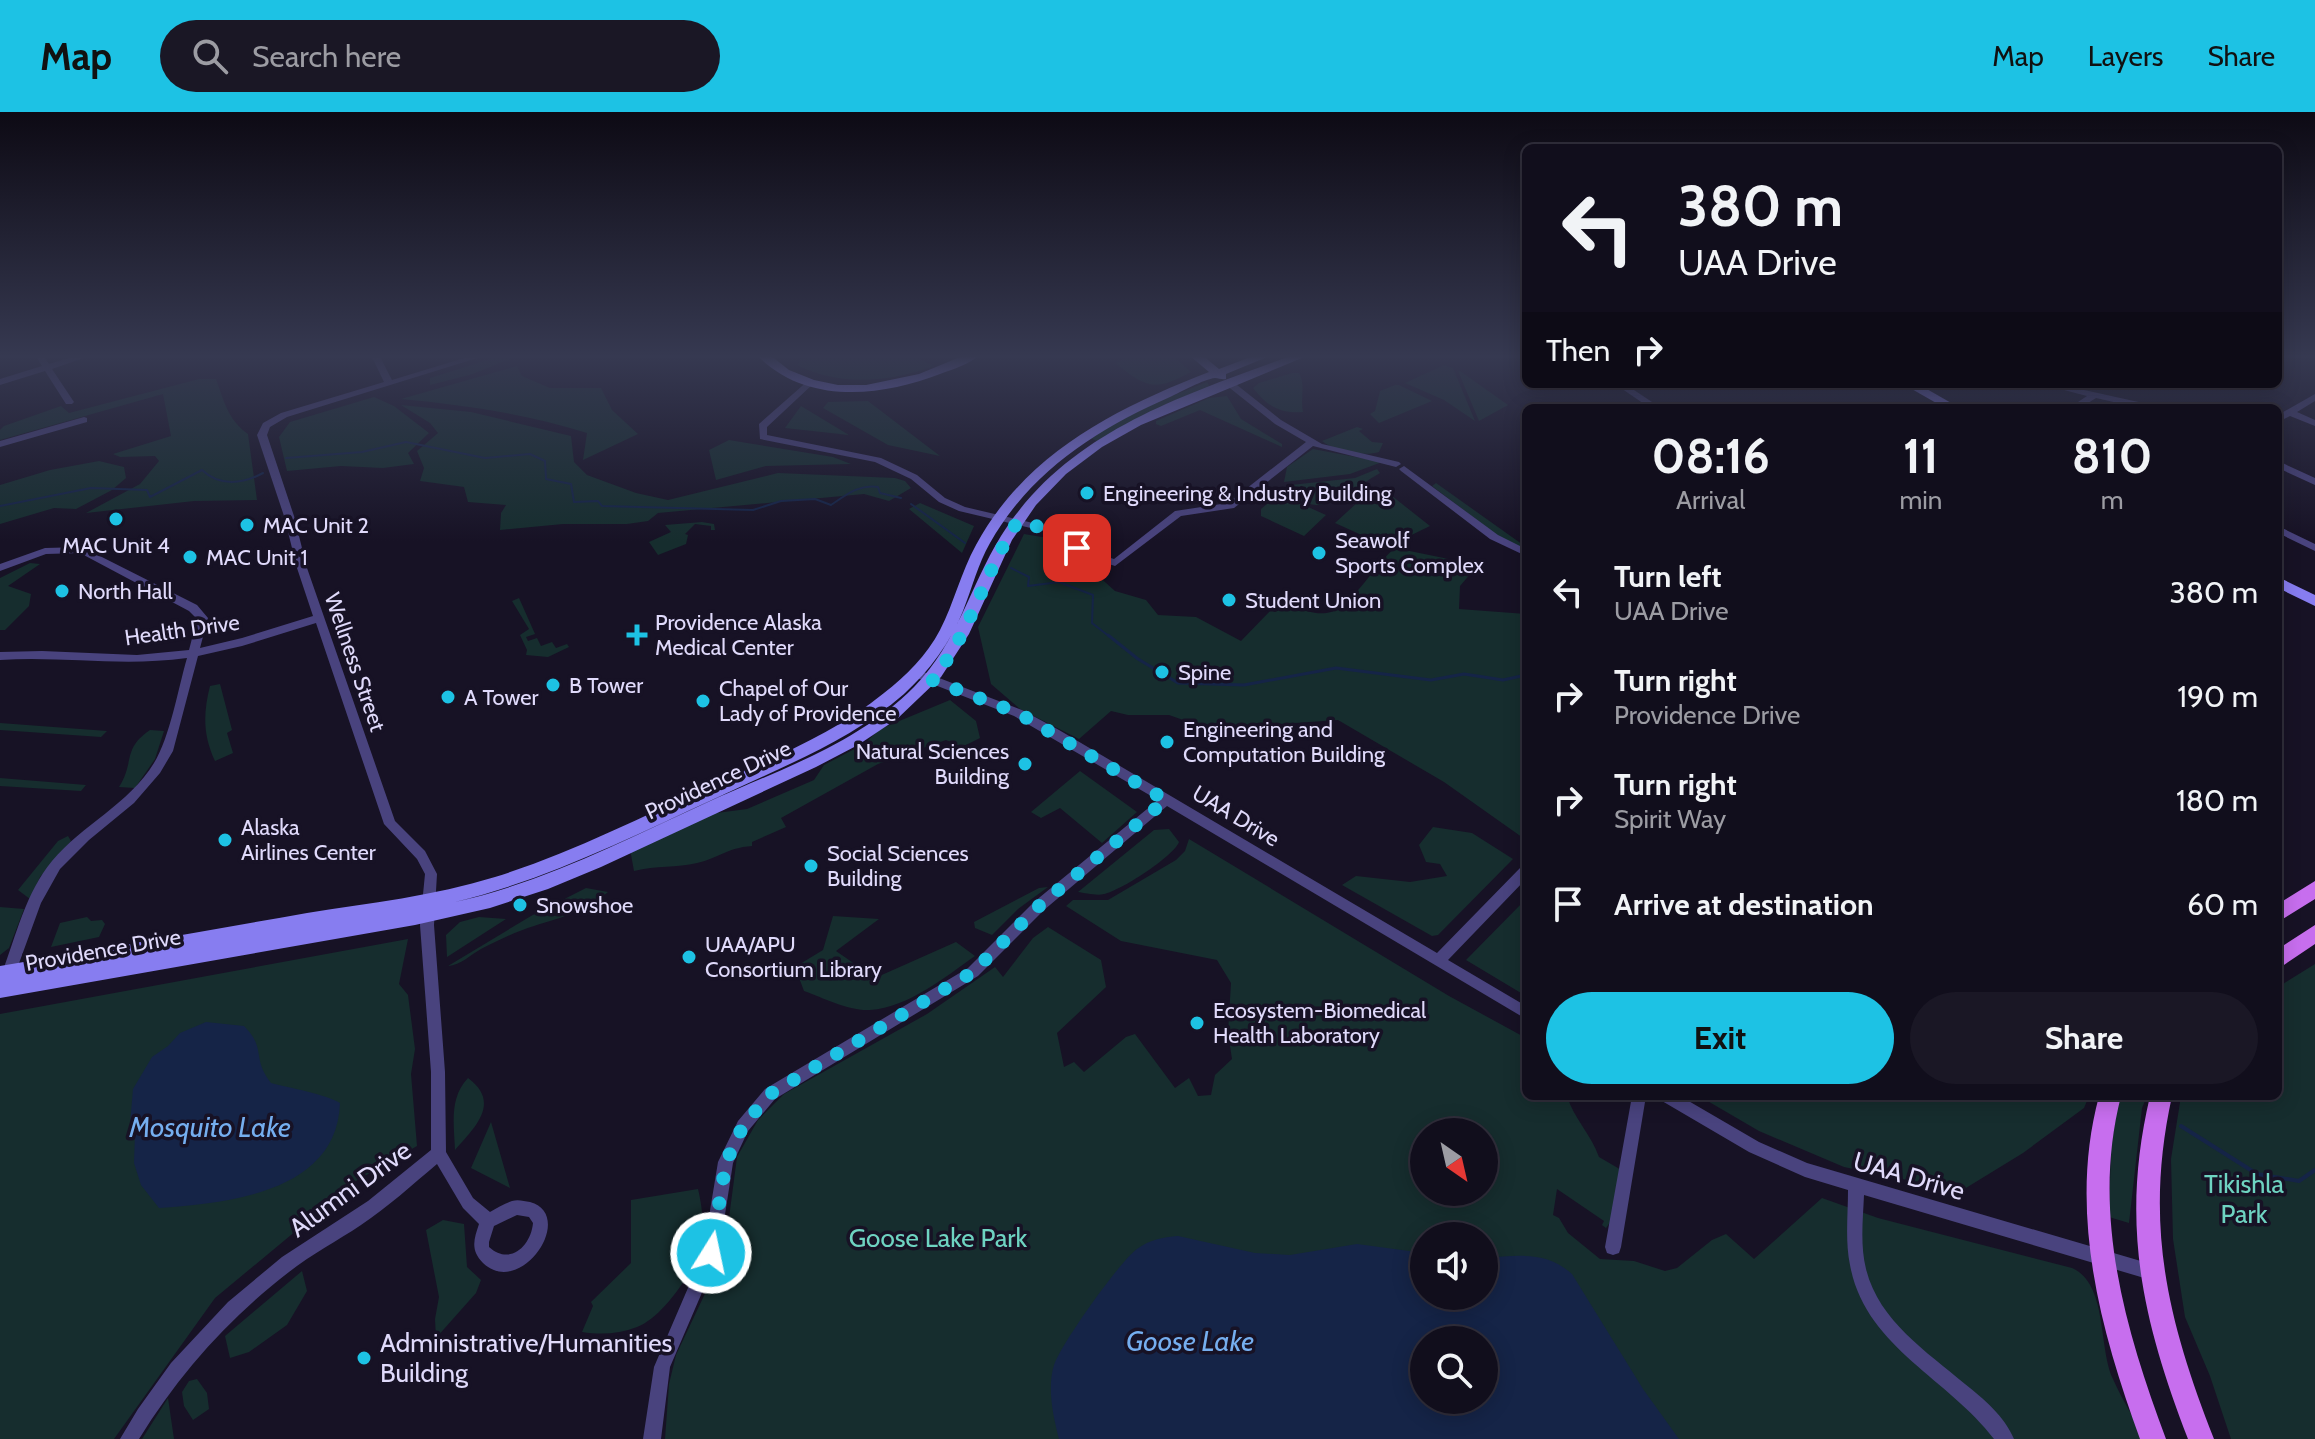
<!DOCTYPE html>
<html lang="en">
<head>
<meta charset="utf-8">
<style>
  :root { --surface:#110e1c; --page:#1a1725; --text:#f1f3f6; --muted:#9c9ca3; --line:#302e3b; --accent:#1dc2e4 }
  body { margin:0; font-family:Cabin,sans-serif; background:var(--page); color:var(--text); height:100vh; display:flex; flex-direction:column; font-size:30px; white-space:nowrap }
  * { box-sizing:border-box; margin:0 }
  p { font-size:26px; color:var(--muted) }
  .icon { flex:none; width:44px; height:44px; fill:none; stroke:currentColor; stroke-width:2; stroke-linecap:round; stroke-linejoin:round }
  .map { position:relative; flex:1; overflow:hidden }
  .panel { position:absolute; left:1522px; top:292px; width:760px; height:696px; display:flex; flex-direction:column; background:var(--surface); border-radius:12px; box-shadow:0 4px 20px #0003,0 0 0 2px var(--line) }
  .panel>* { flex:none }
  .top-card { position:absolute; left:1522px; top:32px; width:760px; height:244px; border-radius:12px; box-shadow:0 4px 20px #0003,0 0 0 2px var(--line); background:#110e1c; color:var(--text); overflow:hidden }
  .needle { width:52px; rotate:146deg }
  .controls { position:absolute; left:1410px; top:1006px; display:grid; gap:16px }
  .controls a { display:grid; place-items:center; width:88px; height:88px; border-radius:50%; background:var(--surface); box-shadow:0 4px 20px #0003,0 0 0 2px var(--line); font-size:40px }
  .pin { position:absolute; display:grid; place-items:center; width:68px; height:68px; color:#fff; margin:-34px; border-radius:16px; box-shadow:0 4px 12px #0006 }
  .me { position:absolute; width:88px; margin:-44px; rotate:10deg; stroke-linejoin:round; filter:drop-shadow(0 0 6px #0008) }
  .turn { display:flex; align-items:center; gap:28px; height:168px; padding:0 24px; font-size:36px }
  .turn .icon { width:104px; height:104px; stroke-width:2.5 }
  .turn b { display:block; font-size:56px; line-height:68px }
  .then { display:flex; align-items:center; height:76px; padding:0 24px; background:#0003; gap:16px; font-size:30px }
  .eta { display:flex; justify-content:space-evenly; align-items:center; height:136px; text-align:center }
  .eta b { font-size:48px; font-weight:700; line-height:56px }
  .action { display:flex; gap:16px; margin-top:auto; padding:16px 24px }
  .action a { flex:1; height:92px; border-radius:48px; background:var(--accent); color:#111; font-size:32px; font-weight:700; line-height:92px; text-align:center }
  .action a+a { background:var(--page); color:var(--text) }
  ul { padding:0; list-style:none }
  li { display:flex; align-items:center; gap:24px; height:104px; padding:0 24px }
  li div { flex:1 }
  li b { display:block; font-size:30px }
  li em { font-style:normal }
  header { display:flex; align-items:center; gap:48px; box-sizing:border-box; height:112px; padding:0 40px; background:var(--accent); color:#111 }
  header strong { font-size:38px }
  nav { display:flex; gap:44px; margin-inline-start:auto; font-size:28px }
  .search { width:560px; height:72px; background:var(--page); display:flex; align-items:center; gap:20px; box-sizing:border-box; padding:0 28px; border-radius:44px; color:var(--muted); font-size:30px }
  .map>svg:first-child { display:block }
  .green { fill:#162d2e; fill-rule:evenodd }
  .water { fill:#152447; fill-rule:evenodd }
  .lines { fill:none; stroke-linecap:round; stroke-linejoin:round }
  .stream-far2 { stroke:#152447; stroke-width:2 }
  .stream-far1 { stroke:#152447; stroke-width:3 }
  .stream { stroke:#152447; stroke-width:4 }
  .street { fill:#49437e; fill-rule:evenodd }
  .secondary { fill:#877df0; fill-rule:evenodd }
  .primary { fill:#c76eee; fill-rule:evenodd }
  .route { stroke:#1dc2e4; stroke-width:14; stroke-dasharray:0 25.2 }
  .poi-dot { fill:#1dc2e4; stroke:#171225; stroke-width:3 }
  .labels { text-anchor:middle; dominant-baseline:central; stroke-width:7; stroke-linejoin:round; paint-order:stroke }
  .poi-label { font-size:22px; fill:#e0dafb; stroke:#171225; text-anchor:start }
  .street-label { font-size:22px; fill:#e0dafb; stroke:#171225 }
  .near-street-label { font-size:26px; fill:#e0dafb; stroke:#171225 }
  .near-park-label { font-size:26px; fill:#6ed3c1; stroke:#171225 }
  .near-poi-label { font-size:26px; fill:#e0dafb; stroke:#171225; text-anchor:start }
  .near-water-label { font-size:28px; font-style:italic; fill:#75aeef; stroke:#171225 }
</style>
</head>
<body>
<header>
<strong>Map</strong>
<div class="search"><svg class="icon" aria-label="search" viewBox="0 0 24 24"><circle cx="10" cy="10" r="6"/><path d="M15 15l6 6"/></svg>Search here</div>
<nav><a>Map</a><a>Layers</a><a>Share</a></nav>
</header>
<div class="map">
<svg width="2315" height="1327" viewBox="0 0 2315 1327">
  <rect width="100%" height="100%" fill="#171225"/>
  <path class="green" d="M503,243H519L473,262L430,273V266Z
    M817,243H912L934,254C890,270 840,275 797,253L802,247Z
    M1134,243H1172L1191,260C1154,280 1147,276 1115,251Z
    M1444,253L1453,256L1475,309L1444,288L1405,271Z
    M517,254L522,264L550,276H601L612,298L638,322L583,348L587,321C526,302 465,293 401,287Z
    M1458,259H1460L1508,293L1479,309Z
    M1292,261H1299C1306,273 1300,286 1303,300C1280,302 1267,294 1253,276L1259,271Z
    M199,267H216C224,289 228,308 248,322L257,388L194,389L86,401L140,372L159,349L155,344L120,345L113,342L171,324L163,282L0,328V318L4,314L61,294L69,301Z
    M1207,270L1210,275L1170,290L1097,329L1088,325L1147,294Z
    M1395,273H1399L1432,289L1379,311L1370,302L1375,299L1380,279Z
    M1227,284L1241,307L1282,332V335L1200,298L1161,314L1156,312V309L1209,286Z
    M374,285L394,294L429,321L408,341L414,352L383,356L341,354L287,359L279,325L290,310Z
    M868,289L940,344L888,333L823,296L828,290Z
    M401,293L471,300L571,324L574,350L587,363L636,381L668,388L778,361L895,366L905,369L911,376L889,389L864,382L658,401L648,409L627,412H563L500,418L501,401L506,393L468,390L464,375L420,369L424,356L417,339L438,321L430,311Z
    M801,294L849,323L785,316Z
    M1357,315L1363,317L1359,319L1372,330L1383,331L1379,340C1364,345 1334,339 1322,329Z
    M729,328L833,345L851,352L766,354L716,368L709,338Z
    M1313,337L1382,350L1350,362L1284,370L1287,355Z
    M99,349L124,355L126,366L112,378L76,397L54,396L0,412V373L50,358Z
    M1377,357L1380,361C1365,369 1335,394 1316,393C1306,393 1292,383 1282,378L1291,373L1355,366Z
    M1436,371L1526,435V438L1502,427L1432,374Z
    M1387,380L1430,414L1397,430L1386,421L1377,430L1335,411L1359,389L1366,392Z
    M1279,382L1326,403L1304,424L1261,404V397Z
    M920,391L974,414L962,441L909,397Z
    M702,410L714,412L715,418H711V414L695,412L685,422L688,423L686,432L658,443L649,430L671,420L665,413Z
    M1024,422L1048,426L1071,441L1074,454L1086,453L1115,479L1146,488L1158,503L1196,505L1241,529L1271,498L1275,500C1291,489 1312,506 1331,500C1354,492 1375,452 1395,436L1478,453L1460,474L1459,497L1526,502V728L1444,670L1338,608L1209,617L1169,603H1128L1111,599L1079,627L1020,597L991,572L978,515Z
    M30,451L40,452L8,474L31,482L29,494L5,518H0V466Z
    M519,486L535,522L526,525L528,529L537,526L541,534L552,530L556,536L567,532L569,535L548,545L526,543L527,538L520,523L529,517L512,489Z
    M220,572L232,618L227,621L233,641L215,649C203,623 203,602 210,574Z
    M950,588L976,609L980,626L962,635L946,628L878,652L781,706L786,715L752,730V734C726,736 719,746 697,751C677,756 656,753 634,759L630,737L709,702L747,697L814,668L824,653L864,632L880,617Z
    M0,611L107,619L101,625L0,618Z
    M150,618L164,619L155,647L135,676L119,675C135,650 122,637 150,618Z
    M1080,659L1137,700L1102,731L1060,696L1041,706L1031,700Z
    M0,666L86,673L81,679L0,674Z
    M1433,715L1472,721L1513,747L1438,823L1432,824L1342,773L1356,764L1410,770L1447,764L1440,752L1426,750L1419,733Z
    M1169,717L1179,730C1173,745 1120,779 1104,782C1097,784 1085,781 1078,780L1154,718Z
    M68,724L71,729L40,765L30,787L18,778L58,729Z
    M1189,727L1449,884L1526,926V984H1567C1574,1007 1591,1022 1599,1045L1623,1059L1612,1108L1606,1116L1602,1113L1604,1109L1557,1077L1553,1103L1559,1106L1568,1121L1600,1147L1634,1149L1665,1159L1677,1156L1712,1128L1726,1122L1754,1147L1822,1086L1878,1106L2072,1156C2108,1172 2098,1235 2113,1267C2122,1288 2135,1307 2145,1327H665L669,1272L676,1243L719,1152L727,1121L737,1045L758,1008L784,982L927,902L995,855L1003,865L1033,826L1048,815L1101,848L1106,875L1057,921L1064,955L1074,950L1084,960L1126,925L1135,922L1175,976L1189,966L1198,984L1211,983L1215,963L1232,947L1228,921L1231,871L1217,848L1121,829L1066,794L1073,788H1108L1176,748L1185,739ZM1424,1020H1484V1080H1424ZM1424,1124H1484V1184H1424ZM1424,1228H1484V1288H1424Z
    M1048,775L1018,797L992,823L975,816L974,810L1039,776Z
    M586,776L608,780C585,800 562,805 534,814C517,819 497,829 481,837C470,843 461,853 448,854L531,804Z
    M1526,787V884L1466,848Z
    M0,795L24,797L9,836L0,843Z
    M833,804L879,807L836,839L875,866L956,830L975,844C945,865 909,895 870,898C848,899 824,886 804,879L795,855L823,838Z
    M87,805L91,809L102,808L105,812L99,825L51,835L60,811Z
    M479,805L506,807L447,845L446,823L460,810Z
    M408,827L399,872L408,883L415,937L411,962L417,1034L356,1069L215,1186L114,1327H0V902Z
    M2315,852V1327H2231L2210,1264L2185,1205L2173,1127L2171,1047L2181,984H2278V875Z
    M468,966C502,991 474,1016 455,1038C454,1012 449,986 468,966Z
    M1699,984H2089L2084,996L2023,1041L1961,1079L1844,1055L1759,1019Z
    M2119,984H2147L2142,996L2129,1111L2109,1105L2111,1037Z
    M491,1010L510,1076L471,1056Z
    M698,1077C702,1094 705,1116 701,1133C695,1159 662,1206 637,1215C619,1222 601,1223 582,1220L593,1194L591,1190L631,1151V1088Z
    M443,1108L464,1112L467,1155L481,1168L476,1181L436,1226L435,1207L439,1185L426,1118Z
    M302,1159L307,1179L287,1213L249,1240L230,1246L225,1224Z
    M197,1267L207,1281L209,1297L193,1308L184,1294L182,1280L189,1269Z
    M168,1286L174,1327H142Z"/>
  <path class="water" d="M206,910L244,914C267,937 251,945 271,971C290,976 325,982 340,991C337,1081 227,1091 159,1096L141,1073L134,1051L135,1021L130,1012L133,977L152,945L168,934L180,921Z
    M1178,1124L1255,1141L1290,1143L1357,1132L1424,1141V1184H1484V1146C1518,1144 1546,1138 1572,1162L1643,1277L1679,1327H1059C1053,1304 1047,1276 1054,1253C1061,1232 1120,1149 1137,1137C1149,1128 1163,1125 1178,1124ZM1424,1228H1484V1288H1424Z"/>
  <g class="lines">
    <path class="stream-far2" d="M286,346L362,340L406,330L485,346L530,342L545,349L546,367L571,372L574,390L598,389L602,394L753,398L781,389L815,387L831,393C846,383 859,372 878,375L880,381L901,386
      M911,392L965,431
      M0,394L91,376L147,378L150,385L202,358C220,375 243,372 263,361
      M1011,456L1029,465L1028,474L1059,470L1093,483L1092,511L1110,525"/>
    <path class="stream-far1" d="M1108,523L1138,547L1178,571L1244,573L1336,556L1431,568L1464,562L1503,568L1526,563"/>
    <path class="stream" d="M2181,1014L2257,1062L2299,1069L2315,1058"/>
    <path class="street" d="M35,243H43L49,252L79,243H92L52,257L74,290L72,292H66L45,259L0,273V267L42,254Z
      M371,243H379L392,268L474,243H487L287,305L270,315L267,323L294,404L307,456L395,709L425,739L437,762L434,813L445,960L446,1040L473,1086L490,1100C497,1096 504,1092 512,1089C518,1087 524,1089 530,1090C577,1103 521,1187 483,1151C470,1138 474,1127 479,1112L463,1096L437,1052C412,1073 388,1095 361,1113C337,1129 312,1142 289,1160C229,1206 179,1262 139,1327H120L138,1297L171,1251L228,1190L282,1145L368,1089L431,1038V960L420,813L425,762L417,747L384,712L316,511L242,534L198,544L173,639L160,661L134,691L89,728L60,757L41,791L14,865L9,867L4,865L2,861C16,824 26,780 52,749C82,713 129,692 154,651C170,625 178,577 187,546C122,555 64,544 0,548V540L42,539L137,543L189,538L197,507L189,499L80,441L46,442L0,459V452L45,436L82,435L197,493L208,506L200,536L242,526L313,504L297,456L284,404L257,323L263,311L281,301L384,270ZM517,1103L529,1105L533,1111C531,1134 510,1154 489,1135V1130L494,1114Z
      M810,267L814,270L813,272L767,315V323L881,346L917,363L945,386L965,395L1050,415L1095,441L1114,447L1175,399L1228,391L1306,330L1275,312L1226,273V269H1232L1281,308L1322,332L1399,350L1401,352L1396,355L1313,334L1234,396L1181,404L1115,454L1087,445L1043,419L959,399L939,390L911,367L875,350L760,327L759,312Z
      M1615,272H1625L1661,296H1650Z
      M2041,272H2057L2152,293L2157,296H2140L2096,286L2080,296H2069L2087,284Z
      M2315,282V289L2297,300L2315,308V314L2290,304L2278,310V303Z
      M84,305L87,306V310L0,335V329Z
      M2278,349L2315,366V373L2278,356Z
      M1404,354L1498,423L1526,437V444L1490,427L1401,359L1399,357Z
      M2278,414L2315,432V439L2278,421Z
      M916,557L1022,598L1059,618L1437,841L1521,755L1526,754V767L1448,848L1526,894V907L1167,694L1044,798L978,864L775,987L748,1019L733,1051L719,1141L670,1255L661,1327H643L654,1255L703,1141L718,1050L738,1009L765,977L968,856L1034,790L1158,688L1014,604L912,564L910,561L912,558Z
      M1632,984H1646L1621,1135L1619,1141L1613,1143L1607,1141L1605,1135Z
      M1660,984H1680L1759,1030L1807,1051L2151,1152L2157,1154L2159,1160L2157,1166L2151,1168L1864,1083C1863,1107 1860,1133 1866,1157C1879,1209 1926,1239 1965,1272C1983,1286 2005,1305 2014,1327H1994C1948,1266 1865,1235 1850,1153C1845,1129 1848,1103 1848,1078L1805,1065L1749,1040L1662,989Z"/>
    <path class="secondary" d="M757,243H770L789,258L814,268L838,273H866L919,262L965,243H980C969,252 954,257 940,262C881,285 805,293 757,243Z
      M1189,243H1202L1219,257L1256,243H1272L1226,262V267C1222,268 1219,266 1215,266C1204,267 1181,280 1170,285C1097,317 1030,360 990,431C978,452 972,476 963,499C950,531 930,558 904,582C849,630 779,656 714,687C629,726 546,768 455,790C545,770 625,728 708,690C778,658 858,632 914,575C958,530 969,476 1001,424C1067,319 1182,284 1293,243H1309L1141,313L1102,335L1066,362L1036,393L1012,428L969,522L941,565L897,607L858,633L816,655L601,755L548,777L490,796L415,813L0,886V870L375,805L0,870V854C102,837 205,819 307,801C370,791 434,784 495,765C569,742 639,706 710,674C770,647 833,623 884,581C906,564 927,543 940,518C954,491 961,460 976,433C1025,342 1116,296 1209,260Z
      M1903,272H1918L1960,296H1945Z
      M2278,465L2315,483V494L2278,476Z"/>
    <path class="primary" d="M2315,769V787L2278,810V792Z
      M2315,813V832L2278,857V837Z
      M2099,984H2121C2091,1101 2125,1217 2166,1327H2140C2100,1217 2068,1100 2099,984Z
      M2150,984H2172C2144,1112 2167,1207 2214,1327H2188C2142,1207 2120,1112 2150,984Z"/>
  </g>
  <linearGradient id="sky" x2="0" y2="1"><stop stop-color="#0d0a14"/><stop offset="0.57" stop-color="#363951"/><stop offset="1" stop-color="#363951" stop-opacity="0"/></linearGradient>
  <rect width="2315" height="429" fill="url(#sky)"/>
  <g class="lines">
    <path class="route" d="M711,1141L726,1050L743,1014L770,982L973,860L1039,794L1166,688L1018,601L932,568C972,520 984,460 1018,409L1046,417L1077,436"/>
  </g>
  <g class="poi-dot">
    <circle cx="1087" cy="381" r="8"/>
    <circle cx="116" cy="407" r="8"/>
    <circle cx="247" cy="413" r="8"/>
    <circle cx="1319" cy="441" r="8"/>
    <circle cx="190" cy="445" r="8"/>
    <circle cx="62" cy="479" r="8"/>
    <circle cx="1229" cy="488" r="8"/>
    <path d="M633 511h8v8h8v8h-8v8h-8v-8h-8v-8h8z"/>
    <circle cx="1162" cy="560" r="8"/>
    <circle cx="553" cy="573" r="8"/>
    <circle cx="448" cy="585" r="8"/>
    <circle cx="703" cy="589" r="8"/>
    <circle cx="1167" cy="630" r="8"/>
    <circle cx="1025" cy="652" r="8"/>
    <circle cx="225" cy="728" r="8"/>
    <circle cx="811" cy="754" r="8"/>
    <circle cx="520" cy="793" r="8"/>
    <circle cx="689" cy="845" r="8"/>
    <circle cx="1197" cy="911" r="8"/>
    <circle cx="364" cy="1246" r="8"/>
  </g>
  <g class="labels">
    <g class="poi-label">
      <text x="1103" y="381">Engineering &amp; Industry Building</text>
      <text x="263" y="413">MAC Unit 2</text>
      <text x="1335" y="428">Seawolf<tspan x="1335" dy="25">Sports Complex</tspan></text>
      <text x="116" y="433" text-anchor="middle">MAC Unit 4</text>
      <text x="206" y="445">MAC Unit 1</text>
      <text x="78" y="479">North Hall</text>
      <text x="1245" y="488">Student Union</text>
      <text x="655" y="510">Providence Alaska<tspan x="655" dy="25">Medical Center</tspan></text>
      <text x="1178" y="560">Spine</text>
      <text x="569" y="573">B Tower</text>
      <text x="719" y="576">Chapel of Our<tspan x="719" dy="25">Lady of Providence</tspan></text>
      <text x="464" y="585">A Tower</text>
      <text x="1183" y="617">Engineering and<tspan x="1183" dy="25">Computation Building</tspan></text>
      <text x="1009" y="639" text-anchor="end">Natural Sciences<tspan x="1009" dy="25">Building</tspan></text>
      <text x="241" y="715">Alaska<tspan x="241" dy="25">Airlines Center</tspan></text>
      <text x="827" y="741">Social Sciences<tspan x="827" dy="25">Building</tspan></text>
      <text x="536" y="793">Snowshoe</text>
      <text x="705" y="832">UAA/APU<tspan x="705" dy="25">Consortium Library</tspan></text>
      <text x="1213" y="898">Ecosystem-Biomedical<tspan x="1213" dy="25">Health Laboratory</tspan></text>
    </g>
    <g class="street-label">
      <text transform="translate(182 518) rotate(-8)">Health Drive</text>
      <text transform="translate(355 550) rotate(71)">Wellness Street</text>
      <text transform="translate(718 668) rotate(-25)">Providence Drive</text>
      <text transform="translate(1236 704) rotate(31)">UAA Drive</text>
      <text transform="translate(103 838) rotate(-10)">Providence Drive</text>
    </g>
    <g class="near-street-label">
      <text transform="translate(1909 1064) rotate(16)">UAA Drive</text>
      <text transform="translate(350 1077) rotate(-36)">Alumni Drive</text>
    </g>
    <g class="near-park-label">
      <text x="2244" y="1072">Tikishla<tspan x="2244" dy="30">Park</tspan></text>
      <text x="938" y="1126">Goose Lake Park</text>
    </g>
    <g class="near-poi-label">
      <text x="380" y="1231">Administrative/Humanities<tspan x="380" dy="30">Building</tspan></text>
    </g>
    <g class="near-water-label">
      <text x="210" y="1015">Mosquito Lake</text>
      <text x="1190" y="1229">Goose Lake</text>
    </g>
  </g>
</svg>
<div class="controls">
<a><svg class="needle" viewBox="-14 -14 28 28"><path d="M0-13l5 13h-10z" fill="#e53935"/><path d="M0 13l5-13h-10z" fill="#9c9ca3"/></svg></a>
<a><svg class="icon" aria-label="sound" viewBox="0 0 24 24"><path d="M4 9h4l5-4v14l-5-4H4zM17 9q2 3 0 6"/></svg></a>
<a><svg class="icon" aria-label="search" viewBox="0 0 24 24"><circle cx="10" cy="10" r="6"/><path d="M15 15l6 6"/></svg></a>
</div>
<div class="pin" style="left:1077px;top:436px;background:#d93025"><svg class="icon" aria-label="arrive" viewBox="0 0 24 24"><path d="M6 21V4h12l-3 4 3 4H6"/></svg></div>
<svg class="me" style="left:711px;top:1141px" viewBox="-20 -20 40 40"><circle r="17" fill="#1dc2e4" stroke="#fff" stroke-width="3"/><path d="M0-11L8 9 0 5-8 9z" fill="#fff"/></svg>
<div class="top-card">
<div class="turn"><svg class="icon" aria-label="left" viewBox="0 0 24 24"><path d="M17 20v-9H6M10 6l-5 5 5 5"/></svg><div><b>380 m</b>UAA Drive</div></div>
<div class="then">Then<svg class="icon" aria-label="right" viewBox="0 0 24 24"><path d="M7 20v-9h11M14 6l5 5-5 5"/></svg></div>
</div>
<section class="panel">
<div class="eta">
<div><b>08:16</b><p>Arrival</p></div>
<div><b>11</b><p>min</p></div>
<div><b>810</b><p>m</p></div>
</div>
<ul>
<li><svg class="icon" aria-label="left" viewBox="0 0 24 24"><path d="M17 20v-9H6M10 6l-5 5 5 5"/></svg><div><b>Turn left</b><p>UAA Drive</p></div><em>380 m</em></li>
<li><svg class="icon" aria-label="right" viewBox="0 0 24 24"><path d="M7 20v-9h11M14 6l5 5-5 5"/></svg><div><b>Turn right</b><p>Providence Drive</p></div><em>190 m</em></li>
<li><svg class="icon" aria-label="right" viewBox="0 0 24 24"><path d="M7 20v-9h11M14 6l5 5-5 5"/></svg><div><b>Turn right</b><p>Spirit Way</p></div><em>180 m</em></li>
<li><svg class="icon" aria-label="arrive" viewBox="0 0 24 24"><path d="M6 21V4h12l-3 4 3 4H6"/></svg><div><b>Arrive at destination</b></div><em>60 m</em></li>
</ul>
<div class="action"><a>Exit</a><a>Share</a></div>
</section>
</div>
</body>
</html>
